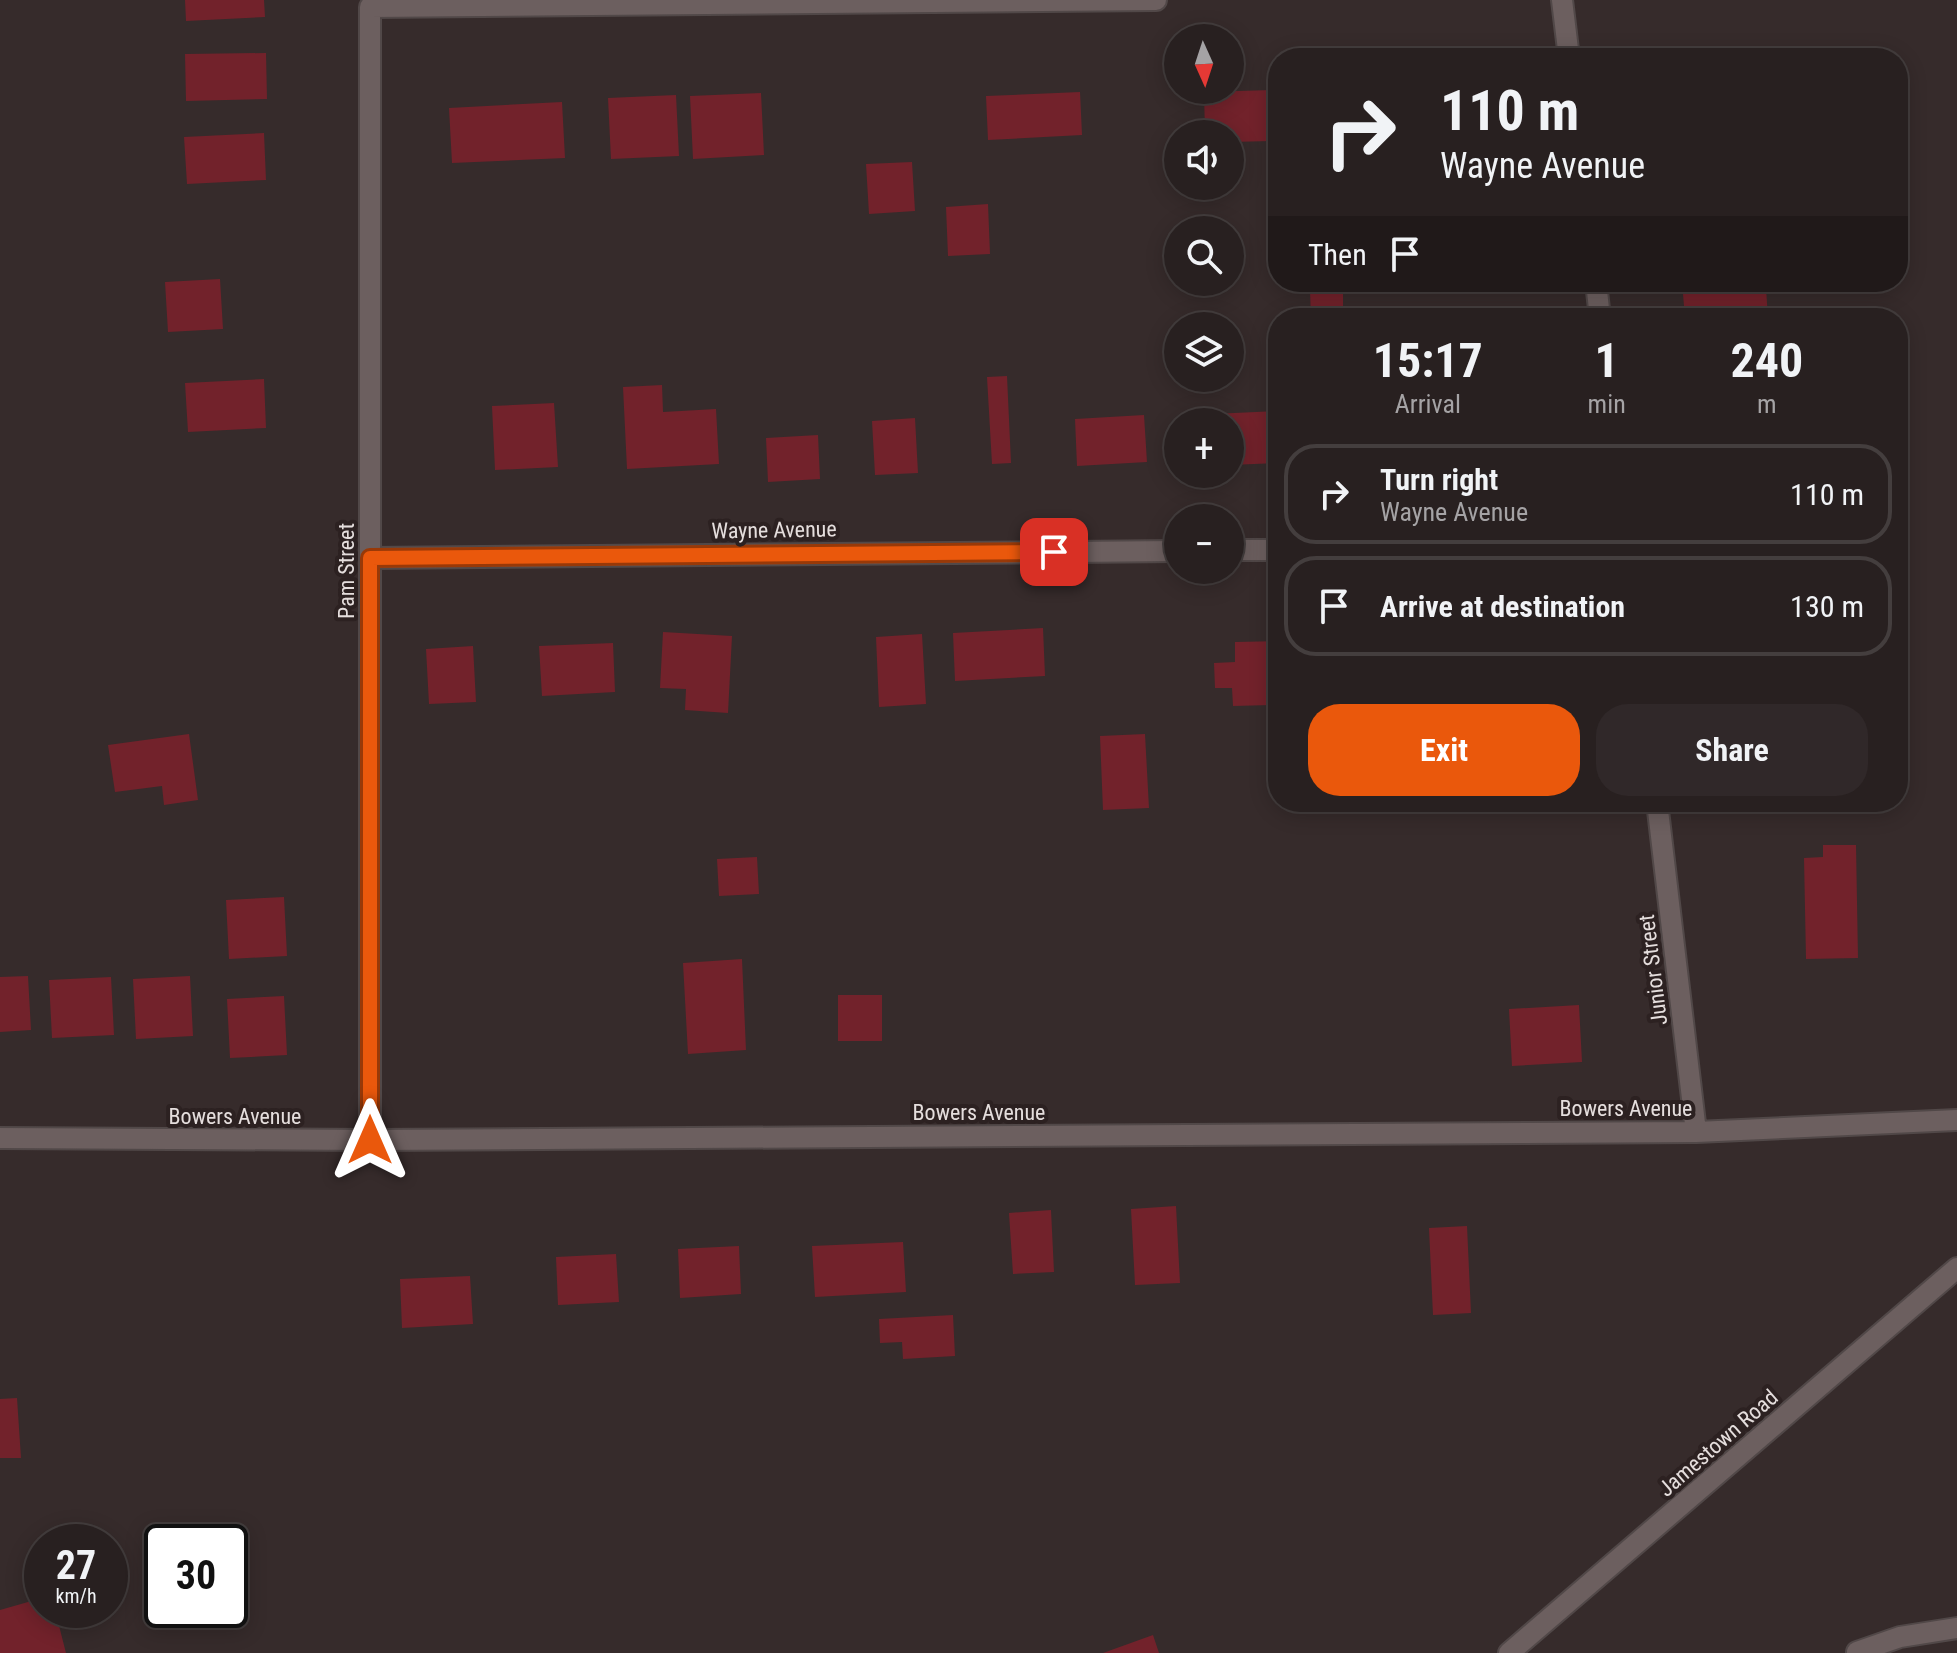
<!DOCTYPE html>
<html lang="en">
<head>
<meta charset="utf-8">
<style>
  :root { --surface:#282020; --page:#302829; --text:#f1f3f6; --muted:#a5a3a5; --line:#443e3e; --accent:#ea580c }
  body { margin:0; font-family:"Roboto Condensed",sans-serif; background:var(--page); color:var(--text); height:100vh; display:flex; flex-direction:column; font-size:30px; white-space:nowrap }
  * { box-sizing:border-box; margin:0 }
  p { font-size:26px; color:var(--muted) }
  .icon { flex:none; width:44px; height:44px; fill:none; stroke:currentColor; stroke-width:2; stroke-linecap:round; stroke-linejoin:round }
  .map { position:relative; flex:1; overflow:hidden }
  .sheet { position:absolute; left:1268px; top:308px; width:640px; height:504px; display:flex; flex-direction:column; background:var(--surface); border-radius:32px; box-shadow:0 4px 20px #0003,0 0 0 2px var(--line) }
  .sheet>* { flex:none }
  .top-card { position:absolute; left:1268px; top:48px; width:640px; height:244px; border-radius:32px; box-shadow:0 4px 20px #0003,0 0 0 2px var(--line); background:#282020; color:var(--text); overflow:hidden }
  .needle { width:52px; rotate:177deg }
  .fabs { position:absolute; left:1164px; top:24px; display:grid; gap:16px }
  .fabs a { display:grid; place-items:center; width:80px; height:80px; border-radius:50%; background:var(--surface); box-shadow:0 4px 20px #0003,0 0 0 2px var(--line); font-size:40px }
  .speed { position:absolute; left:24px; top:1524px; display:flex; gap:16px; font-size:40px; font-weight:700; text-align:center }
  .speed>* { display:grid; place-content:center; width:104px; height:104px; border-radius:50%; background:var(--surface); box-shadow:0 4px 20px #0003,0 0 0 2px var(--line); line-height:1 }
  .speed small { font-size:20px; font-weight:400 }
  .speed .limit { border:4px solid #111; border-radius:12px; background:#fff; color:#111 }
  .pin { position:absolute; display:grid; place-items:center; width:68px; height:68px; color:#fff; margin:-34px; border-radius:16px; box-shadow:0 4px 12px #0006 }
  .me { position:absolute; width:88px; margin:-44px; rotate:0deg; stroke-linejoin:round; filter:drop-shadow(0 0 6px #0008) }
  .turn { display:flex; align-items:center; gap:28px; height:168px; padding:0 40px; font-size:36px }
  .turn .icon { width:104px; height:104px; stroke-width:2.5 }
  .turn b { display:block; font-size:56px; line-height:68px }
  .then { display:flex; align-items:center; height:76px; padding:0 40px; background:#0003; gap:16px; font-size:30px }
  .eta { display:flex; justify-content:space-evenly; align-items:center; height:136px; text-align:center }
  .eta b { font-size:48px; font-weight:700; line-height:56px }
  .cta { display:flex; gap:16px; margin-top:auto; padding:16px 40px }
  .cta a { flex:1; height:92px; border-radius:32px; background:var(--accent); color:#fff; font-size:32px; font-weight:700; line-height:92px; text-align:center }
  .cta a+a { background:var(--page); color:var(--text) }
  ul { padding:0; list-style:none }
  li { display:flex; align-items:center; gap:24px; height:100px; margin:0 16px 12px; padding:0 24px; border:4px solid var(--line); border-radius:32px }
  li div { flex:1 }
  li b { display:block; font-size:30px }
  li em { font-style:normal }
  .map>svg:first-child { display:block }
  .building { fill:#72222b }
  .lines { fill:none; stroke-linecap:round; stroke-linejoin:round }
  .lane-casing { stroke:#514848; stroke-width:24 }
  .street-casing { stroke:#514848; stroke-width:24 }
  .lane { stroke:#6c5f5f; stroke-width:20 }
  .street { stroke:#6c5f5f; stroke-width:20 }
  .route-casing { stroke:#983908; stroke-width:20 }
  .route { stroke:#ea580c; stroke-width:14 }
  .labels { text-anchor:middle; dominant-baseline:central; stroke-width:8; stroke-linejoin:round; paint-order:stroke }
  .street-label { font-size:22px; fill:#e5dedd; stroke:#2c2121 }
</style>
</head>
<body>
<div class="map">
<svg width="1957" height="1653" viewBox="0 0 1957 1653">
  <rect width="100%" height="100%" fill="#362b2b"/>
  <path class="building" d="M185,0H264L265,17L186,21Z
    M266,53L267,99L186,101L185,54Z
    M1273,90L1274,141L1230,142V134H1205L1204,92Z
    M1080,92L1082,135L988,140L986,96Z
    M761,93L764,155L693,159L690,96Z
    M676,95L679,156L611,159L608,98Z
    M562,102L565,158L452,163L449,108Z
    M264,133L266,180L187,184L184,137Z
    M912,162L915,211L869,214L866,164Z
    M988,204L990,254L948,256L946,207Z
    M220,279L223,329L168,332L165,282Z
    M1766,288L1768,318H1685L1683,294Z
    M1343,289V318H1311L1310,290Z
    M1007,376L1011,463L992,464L987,377Z
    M264,379L266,428L188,432L185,383Z
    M662,385L663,412L716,409L719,464L627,469L623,387Z
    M554,403L558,467L495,470L492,406Z
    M1278,411V463L1230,465V422H1191V415Z
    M1144,415L1147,462L1077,466L1075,419Z
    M915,418L918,473L875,475L872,421Z
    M818,435L820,479L768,482L766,438Z
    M1043,628L1045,676L955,681L953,633Z
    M663,632L732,636L728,713L685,710L686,689L660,688Z
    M922,634L926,704L879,707L876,637Z
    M1278,641V689H1273V705L1233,706L1232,688H1215L1214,663L1235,662V642Z
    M613,643L615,692L542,696L539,646Z
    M473,646L476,702L429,704L426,649Z
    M189,734L198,800L164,805L162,786L115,792L108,745Z
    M1145,734L1149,808L1103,810L1100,736Z
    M1762,802H1847L1848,807L1763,814Z
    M1823,845H1856L1858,958L1806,959L1804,858L1823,857Z
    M757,857L759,894L719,896L717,859Z
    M284,897L287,956L229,959L226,900Z
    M742,959L746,1050L688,1054L683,963Z
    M28,976L31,1030L0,1032V977Z
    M190,976L193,1036L136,1039L133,979Z
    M111,977L114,1035L52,1038L49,980Z
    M838,995H882V1041H838Z
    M284,996L287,1055L230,1058L227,999Z
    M1579,1005L1582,1062L1512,1066L1509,1009Z
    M1176,1206L1180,1283L1135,1285L1131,1209Z
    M1051,1210L1054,1272L1013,1274L1009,1213Z
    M1467,1226L1471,1313L1433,1315L1429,1228Z
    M903,1242L906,1292L815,1297L812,1246Z
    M739,1246L741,1294L680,1298L678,1249Z
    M616,1254L619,1302L558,1305L556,1257Z
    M470,1276L473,1324L402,1328L400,1279Z
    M953,1315L955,1356L903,1359L902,1342L880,1343L879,1319Z
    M17,1398L21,1458H0V1399Z
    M42,1598V1610H55L66,1653H0V1610Z
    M1153,1635L1159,1653H1103Z"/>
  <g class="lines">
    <defs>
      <path id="lane" d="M1857,1652L1900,1637L1957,1628"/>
      <path id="street" d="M1562,0L1569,58
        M1596,282L1600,318
        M1230,550H1278
        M370,558L1178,551
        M1657,802L1696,1132
        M0,1138L370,1140L1696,1132L1957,1120
        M370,1140V7L1156,0
        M1509,1653L1957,1268"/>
    </defs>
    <use href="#lane" class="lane-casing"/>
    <use href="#street" class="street-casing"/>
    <use href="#lane" class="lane"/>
    <use href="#street" class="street"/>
  </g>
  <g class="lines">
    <defs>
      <path id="route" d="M370,1140V558L1054,552"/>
    </defs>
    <use href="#route" class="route-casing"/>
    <use href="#route" class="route"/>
  </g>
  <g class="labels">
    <g class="street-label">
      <text transform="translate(774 530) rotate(-1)">Wayne Avenue</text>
      <text transform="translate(346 571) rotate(-90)">Pam Street</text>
      <text transform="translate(1653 970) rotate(-97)">Junior Street</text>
      <text x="1626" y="1108">Bowers Avenue</text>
      <text x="979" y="1112">Bowers Avenue</text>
      <text x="235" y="1116">Bowers Avenue</text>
      <text transform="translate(1718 1443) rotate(-41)">Jamestown Road</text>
    </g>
  </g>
</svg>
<div class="fabs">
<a><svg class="needle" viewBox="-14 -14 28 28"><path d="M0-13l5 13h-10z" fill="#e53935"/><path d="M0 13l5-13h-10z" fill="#a5a3a5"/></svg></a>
<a><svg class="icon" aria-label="sound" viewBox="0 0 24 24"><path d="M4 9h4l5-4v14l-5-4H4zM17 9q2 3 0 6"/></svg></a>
<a><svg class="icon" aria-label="search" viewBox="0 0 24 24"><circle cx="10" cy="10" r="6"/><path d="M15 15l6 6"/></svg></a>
<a><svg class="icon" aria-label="layers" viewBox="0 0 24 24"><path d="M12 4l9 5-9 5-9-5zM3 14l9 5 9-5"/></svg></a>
<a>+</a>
<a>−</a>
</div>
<div class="speed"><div>27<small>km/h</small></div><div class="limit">30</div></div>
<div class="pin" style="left:1054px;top:552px;background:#d93025"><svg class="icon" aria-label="arrive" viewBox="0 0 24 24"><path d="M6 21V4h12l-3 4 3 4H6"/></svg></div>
<svg class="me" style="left:370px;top:1140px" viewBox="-20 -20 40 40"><path d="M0-17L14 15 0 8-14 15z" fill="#ea580c" stroke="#fff" stroke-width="4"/></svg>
<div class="top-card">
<div class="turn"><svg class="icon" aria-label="right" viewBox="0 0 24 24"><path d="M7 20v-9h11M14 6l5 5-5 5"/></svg><div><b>110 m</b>Wayne Avenue</div></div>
<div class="then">Then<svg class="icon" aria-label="arrive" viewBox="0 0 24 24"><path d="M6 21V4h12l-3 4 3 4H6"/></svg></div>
</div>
<section class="sheet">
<div class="eta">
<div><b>15:17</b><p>Arrival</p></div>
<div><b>1</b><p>min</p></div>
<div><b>240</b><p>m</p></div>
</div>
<ul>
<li><svg class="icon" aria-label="right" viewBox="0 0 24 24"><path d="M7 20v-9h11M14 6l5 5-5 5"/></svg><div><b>Turn right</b><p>Wayne Avenue</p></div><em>110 m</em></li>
<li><svg class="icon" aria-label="arrive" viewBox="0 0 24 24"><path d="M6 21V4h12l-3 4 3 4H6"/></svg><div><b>Arrive at destination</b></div><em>130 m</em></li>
</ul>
<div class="cta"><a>Exit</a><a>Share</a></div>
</section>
</div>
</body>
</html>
